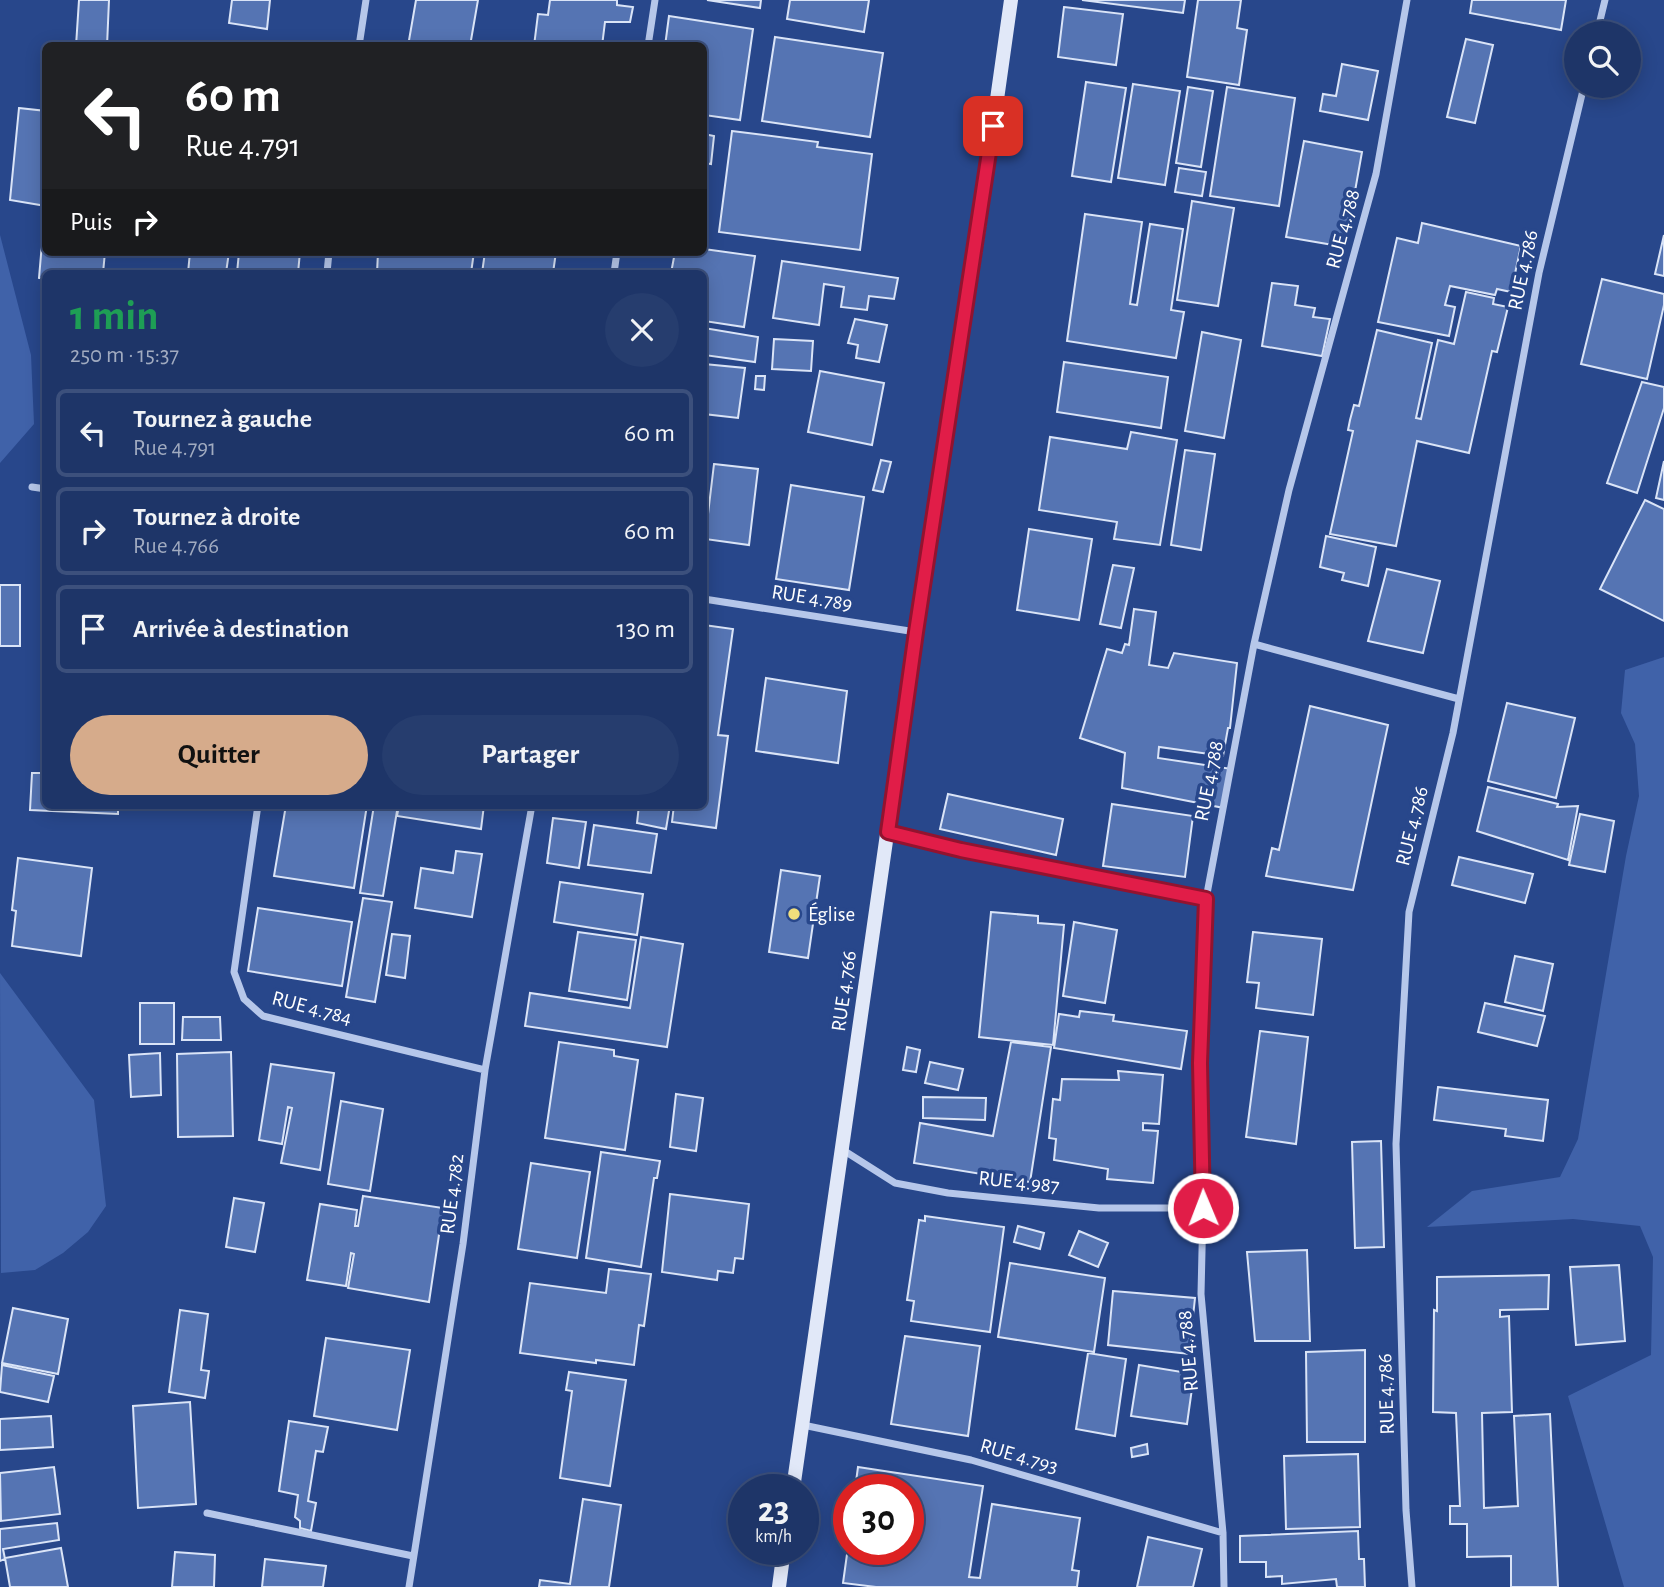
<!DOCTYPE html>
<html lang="fr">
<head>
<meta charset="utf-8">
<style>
  :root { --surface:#1e3568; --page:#263d6e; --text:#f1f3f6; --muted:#a1abc0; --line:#3c507c; --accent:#d6ab8b }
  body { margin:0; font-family:"Alegreya Sans",sans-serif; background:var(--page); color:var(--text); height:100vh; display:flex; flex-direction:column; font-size:26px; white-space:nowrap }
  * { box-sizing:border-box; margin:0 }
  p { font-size:23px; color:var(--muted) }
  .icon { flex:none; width:38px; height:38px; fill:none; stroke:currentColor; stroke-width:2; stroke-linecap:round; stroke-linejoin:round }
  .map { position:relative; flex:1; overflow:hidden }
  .panel { position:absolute; left:42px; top:270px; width:665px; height:539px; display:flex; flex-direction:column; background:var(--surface); border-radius:10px; box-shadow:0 4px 18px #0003,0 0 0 2px var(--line) }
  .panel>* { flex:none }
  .top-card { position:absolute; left:42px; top:42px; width:665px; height:214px; border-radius:10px; box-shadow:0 4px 18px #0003,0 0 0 2px var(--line); background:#202124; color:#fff; overflow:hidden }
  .tools { position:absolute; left:1564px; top:21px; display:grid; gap:14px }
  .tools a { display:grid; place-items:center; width:77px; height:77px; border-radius:50%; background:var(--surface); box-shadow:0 4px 18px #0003,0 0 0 2px var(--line); font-size:35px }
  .speed { position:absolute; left:728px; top:1474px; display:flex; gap:14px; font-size:35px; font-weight:700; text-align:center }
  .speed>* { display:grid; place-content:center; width:91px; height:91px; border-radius:50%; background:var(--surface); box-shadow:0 4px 18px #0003,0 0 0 2px var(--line); line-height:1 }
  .speed small { font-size:18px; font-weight:400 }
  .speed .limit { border:10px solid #d22; background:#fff; color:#111 }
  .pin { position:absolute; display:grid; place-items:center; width:60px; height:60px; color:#fff; margin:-30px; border-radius:14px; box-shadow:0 4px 10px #0006 }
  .me { position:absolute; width:77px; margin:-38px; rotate:359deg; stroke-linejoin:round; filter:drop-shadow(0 0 5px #0008) }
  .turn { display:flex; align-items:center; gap:24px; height:147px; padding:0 28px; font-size:32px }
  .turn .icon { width:91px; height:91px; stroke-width:2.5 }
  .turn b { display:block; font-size:49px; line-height:60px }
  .then { display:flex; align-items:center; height:66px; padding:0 28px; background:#0003; gap:14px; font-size:26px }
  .round { display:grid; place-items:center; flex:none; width:74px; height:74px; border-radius:37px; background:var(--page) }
  .head { display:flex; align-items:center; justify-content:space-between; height:119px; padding:0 28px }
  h1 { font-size:42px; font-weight:700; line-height:52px; color:#1e9e55 }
  .button { display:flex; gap:14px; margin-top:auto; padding:14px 28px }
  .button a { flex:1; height:80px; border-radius:42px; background:var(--accent); color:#111; font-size:28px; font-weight:700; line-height:80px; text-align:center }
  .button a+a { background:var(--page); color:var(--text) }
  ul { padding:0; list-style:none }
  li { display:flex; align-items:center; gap:21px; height:88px; margin:0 14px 10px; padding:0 14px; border:4px solid var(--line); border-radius:10px }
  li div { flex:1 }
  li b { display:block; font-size:26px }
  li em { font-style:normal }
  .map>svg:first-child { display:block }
  .green { fill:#4062a9 }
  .building { fill:#5574b3; stroke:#dae4f7; stroke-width:2 }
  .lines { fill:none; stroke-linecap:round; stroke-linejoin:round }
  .street { stroke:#b6c7ea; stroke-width:7 }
  .secondary { stroke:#e1e8f8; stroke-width:14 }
  .route-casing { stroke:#92132f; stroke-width:18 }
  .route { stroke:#e11d48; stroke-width:12 }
  .poi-dot { fill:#f1de7c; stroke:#28478b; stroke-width:2.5 }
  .labels { text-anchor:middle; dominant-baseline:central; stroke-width:7; stroke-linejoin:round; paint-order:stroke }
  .street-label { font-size:21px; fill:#fff; stroke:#28478b }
  .poi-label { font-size:21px; fill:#fff; stroke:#28478b; text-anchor:start }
</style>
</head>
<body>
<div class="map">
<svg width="1664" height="1587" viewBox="0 0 1664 1587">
  <rect width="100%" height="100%" fill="#28478b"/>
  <path class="green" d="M0,235L31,355L34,424L0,463Z
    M1664,657V1587H1624L1568,1396L1651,1355L1653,1257L1640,1226L1573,1219L1427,1227L1472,1191L1560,1177L1578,1139L1626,856L1639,796L1635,744L1621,713L1625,670Z
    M0,973L94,1100L106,1206L88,1232L63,1253L35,1270L1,1273Z"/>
  <path class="building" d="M79,0H109L107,46H76Z
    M232,0H270L267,29L229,23Z
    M416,0H478L470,46H408Z
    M550,0H617V5L633,7L630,22H605L602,46H534L538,14L548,15Z
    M707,0H761L760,8Z
    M790,0H869L864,32L787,19Z
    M1082,0H1185L1183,13Z
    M1198,0H1241L1237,28L1247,30L1239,85L1187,77Z
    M1472,0H1566L1561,30L1470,13Z
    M1064,7L1123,14L1116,65L1058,57Z
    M669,16L753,29L740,120L704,115V46H665Z
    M775,37L883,53L870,137L762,121Z
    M1466,39L1493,45L1475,123L1447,117Z
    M1342,64L1378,71L1368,120L1320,111L1323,94L1336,96Z
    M1086,82L1126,88L1111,182L1072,176Z
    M1133,84L1180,91L1165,185L1118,178Z
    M1188,87L1213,91L1201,167L1176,163Z
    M1227,87L1295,98L1279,206L1210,196Z
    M19,108L46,111V206L10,200Z
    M732,131L818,142L817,147L872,154L860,250L719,232Z
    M704,134L714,136L711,164L704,163Z
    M1304,141L1362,152L1345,247L1286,237Z
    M1179,168L1206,172L1202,196L1175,192Z
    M1192,201L1234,208L1218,306L1177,300Z
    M1085,214L1142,222L1130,304L1137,305L1150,224L1183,229L1171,310L1184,312L1176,358L1067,341Z
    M44,220H46V252H105L103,273H46V279L39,278Z
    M1422,223L1521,246L1511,292L1497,289L1495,295L1450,286L1445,305L1455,307L1449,336L1378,322L1397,238L1418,243Z
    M1664,235V276L1655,274Z
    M704,249L755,256L744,327L704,321V273H671L675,252H704Z
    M190,252H229L226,273H188Z
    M239,252H300L298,273H237Z
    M378,252H474L471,273H377Z
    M485,252H556L553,273H482Z
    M782,261L898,278L894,299L869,296L867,310L841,307L844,287L824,284L819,325L773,318Z
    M1602,279L1664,294V305L1647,379L1581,364Z
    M1272,283L1298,286L1295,305L1315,308L1313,317L1330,319L1322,356L1262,346Z
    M1466,292L1494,298L1493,304L1508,307L1497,352L1492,351L1469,453L1417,441L1396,546L1330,534L1353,431L1348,430L1350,420L1354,405L1359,406L1377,330L1432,343L1416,418L1421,419L1438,340L1454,344Z
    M855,319L887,325L879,362L856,358L858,345L848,343Z
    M704,328L758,337L755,362L704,355Z
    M1202,332L1241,340L1224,438L1185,431Z
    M774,339L813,341L811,371L772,369Z
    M1064,362L1168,377L1161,428L1057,412Z
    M704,364L745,368L738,418L704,414Z
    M820,371L884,383L872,445L808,432Z
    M756,376H765L764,390L755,389Z
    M1642,382L1664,387V408L1637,493L1607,483Z
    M1131,432L1177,440L1160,545L1114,539L1117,522L1039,510L1050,437L1127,449Z
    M1185,450L1215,454L1201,550L1171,545Z
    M881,460L891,462L883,492L873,490Z
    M1664,461V500L1656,498Z
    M714,464L758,469L749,545L705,539Z
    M791,485L864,497L849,590L776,579Z
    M1645,500L1664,509V621L1600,589Z
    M1029,529L1092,539L1079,620L1017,610Z
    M1326,536L1376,547L1368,586L1342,580L1344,573L1320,567Z
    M1113,565L1134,568L1121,628L1100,624Z
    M1387,569L1440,581L1423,653L1368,641Z
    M0,585H20V646H0Z
    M1134,609L1156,612L1149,665L1168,668L1174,653L1237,663L1230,728H1228L1223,756L1159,747L1158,758L1232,769L1224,808L1122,788L1125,753L1080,738L1107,649L1122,653L1125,644L1129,645Z
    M704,625L733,629L718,735L728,736L716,828L672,822L674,805H704Z
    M766,678L847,691L838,763L756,751Z
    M1507,703L1575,718L1556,798L1488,781Z
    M1310,706L1388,725L1353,890L1266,876L1272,848L1279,850Z
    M32,773H46V805H118V814L30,810Z
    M1488,787L1558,804L1557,807L1578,806L1568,860L1477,831Z
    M948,794L1063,819L1056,855L940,829Z
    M1112,804L1193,816L1185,877L1103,866Z
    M286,805H367L354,888L274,876Z
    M374,805H398L383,896L360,893Z
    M399,805H484L481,829L397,816Z
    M639,805H670L666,829L637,823Z
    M1580,814L1614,821L1605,872L1569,865Z
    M553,818L586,822L579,868L547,863Z
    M594,825L657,834L651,873L588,865Z
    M456,851L482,854L472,917L415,908L421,868L453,873Z
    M1459,857L1533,874L1525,903L1452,885Z
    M18,858L92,868L81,956L12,946L16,911L12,910Z
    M781,870L820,876L808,958L769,952Z
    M560,882L643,894L637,935L554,922Z
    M363,898L392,902L375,1002L346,997Z
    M258,908L352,922L342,986L248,971Z
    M991,912L1038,916V923L1064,925L1053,1045L979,1037Z
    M1074,922L1117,930L1105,1003L1063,996Z
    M578,932L636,940L627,1000L569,991Z
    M1253,932L1322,939L1313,1015L1256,1008L1259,983L1247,982Z
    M392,934L410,936L405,978L386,975Z
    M641,937L683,944L667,1047L525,1026L530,993L630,1008Z
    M1515,956L1553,964L1543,1011L1505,1002Z
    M140,1003H174V1044H140Z
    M1485,1003L1545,1016L1537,1046L1478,1032Z
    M1080,1011L1114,1015L1113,1021L1187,1031L1181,1069L1054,1048L1059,1014L1079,1017Z
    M183,1017H220L221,1040H182Z
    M1260,1031L1308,1037L1296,1144L1246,1137Z
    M559,1042L614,1050V1056L638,1060L625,1150L545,1138Z
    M1011,1042L1051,1047L1030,1182L914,1163L920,1123L993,1136Z
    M907,1047L920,1050L916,1072L903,1070Z
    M231,1052L233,1136L178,1137L177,1054Z
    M160,1053L161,1095L131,1097L129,1055Z
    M930,1062L963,1069L958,1090L925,1083Z
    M271,1064L334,1073L320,1170L281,1163L292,1108L288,1107L282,1144L259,1140Z
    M1118,1071L1163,1075L1159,1124L1143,1123V1130L1158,1131L1153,1183L1107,1179L1108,1169L1054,1160L1056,1139L1049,1138L1053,1099L1060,1100L1062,1079L1119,1080Z
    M1438,1087L1548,1100L1543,1141L1505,1136L1506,1129L1434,1120Z
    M676,1094L703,1098L696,1151L670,1147Z
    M923,1097L986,1098L985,1120L923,1118Z
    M341,1101L383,1109L370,1191L328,1184Z
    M1381,1141L1384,1247L1355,1248L1352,1142Z
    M601,1152L660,1161L657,1178H654L641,1267L586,1258Z
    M531,1163L590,1172L577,1258L518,1249Z
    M670,1194L749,1204L743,1259L735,1258L733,1273L718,1271L717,1280L662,1272Z
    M363,1196L443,1208L429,1302L348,1288L354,1254L351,1253L346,1286L307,1280L320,1204L357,1210L355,1226H358Z
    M234,1198L264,1203L255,1252L226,1247Z
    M925,1216L1004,1227L990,1332L911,1321L914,1301L907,1300L919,1220L925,1221Z
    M1018,1226L1044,1233L1040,1249L1014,1242Z
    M1079,1231L1108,1243L1098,1267L1069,1255Z
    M1307,1250L1310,1341H1255L1247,1252Z
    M1010,1263L1105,1278L1094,1352L998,1337Z
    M1619,1265L1625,1341L1576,1345L1570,1267Z
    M609,1269L651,1274L644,1326L639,1325L634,1365L596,1360V1363L520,1353L530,1283L606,1293Z
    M1549,1275L1548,1309L1500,1310V1317L1509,1316L1512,1412L1482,1413L1484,1508L1518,1506L1514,1416L1550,1414L1558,1587H1511V1556L1467,1557V1524H1450V1506H1460L1456,1413L1433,1412L1434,1310L1437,1311V1277Z
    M1113,1291L1195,1298L1189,1354L1108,1345Z
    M13,1308L68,1319L58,1374L2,1363Z
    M180,1310L208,1314L201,1370L209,1371L205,1398L169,1392Z
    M905,1336L980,1346L968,1436L891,1424Z
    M326,1338L410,1350L397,1430L314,1416Z
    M1365,1350V1442H1307L1306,1352Z
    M1088,1353L1126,1359L1115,1436L1076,1429Z
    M2,1365L54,1376L48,1402L0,1392Z
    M1139,1365L1194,1374L1187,1424L1131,1416Z
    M569,1372L626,1380L610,1486L560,1478L572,1391L566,1390Z
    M190,1402L196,1504L138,1508L133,1406Z
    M51,1416L53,1447L0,1450V1419Z
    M289,1421L328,1427L323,1452L316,1451L308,1501L316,1503L311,1531L300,1528V1521L295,1517L298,1495L279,1491Z
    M1147,1444L1148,1454L1132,1457L1131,1448Z
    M1358,1454L1360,1527L1286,1529L1284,1456Z
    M54,1467L60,1514L1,1521L0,1473Z
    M858,1467L983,1486L969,1577L980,1578L992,1504L1080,1518L1072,1570L1079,1571L1077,1587H876L843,1583L849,1540V1549H908V1489H855Z
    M583,1499L621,1505L609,1587H539L540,1580L570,1584Z
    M57,1523L59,1540L3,1549L5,1559L0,1561V1529Z
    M1358,1531L1359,1559H1364L1365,1587H1337L1336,1579L1282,1584V1576L1266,1577V1562H1240V1536Z
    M1148,1537L1202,1549L1193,1587H1137Z
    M61,1548L68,1587H10L5,1558Z
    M175,1552L215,1555L214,1587H172Z
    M265,1559L326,1566L323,1587H262Z"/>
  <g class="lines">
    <path class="street" d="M1597,33L1605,0
      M359,46L366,0
      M648,46L655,0
      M327,273L329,252
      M614,273L617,252
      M32,487L46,489
      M704,599L916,632
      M1254,644L1459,699
      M258,805L234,972L244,999L263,1016L485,1070
      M888,832L961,850L1206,899
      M843,1150L895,1183L948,1193L1099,1208H1203
      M803,1425L971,1460L1223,1533
      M207,1513L413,1556
      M409,1587L463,1244L485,1070L532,805
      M1224,1587L1223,1533L1201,1294L1203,1208L1200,1063L1206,899L1254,644L1289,490L1376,174L1407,0
      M1412,1587L1406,1510L1396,1144L1409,912L1453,733L1539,273L1584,86"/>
    <path class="secondary" d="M793,1489L916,632L979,227L1011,0
      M779,1587L784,1549"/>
  </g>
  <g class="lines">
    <defs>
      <path id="route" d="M993,126L916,632L888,832L961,850L1206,899L1200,1063L1203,1208"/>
    </defs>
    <use href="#route" class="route-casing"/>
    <use href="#route" class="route"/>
  </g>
  <circle class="poi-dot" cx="794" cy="914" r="7"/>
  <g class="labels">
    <g class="street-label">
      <text transform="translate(1343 229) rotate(-75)">RUE 4.788</text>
      <text transform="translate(1523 270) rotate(-78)">RUE 4.786</text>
      <text transform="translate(812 598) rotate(9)">RUE 4.789</text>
      <text transform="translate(1209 781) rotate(-79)">RUE 4.788</text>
      <text transform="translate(1412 826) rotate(-76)">RUE 4.786</text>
      <text transform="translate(844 991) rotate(-82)">RUE 4.766</text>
      <text transform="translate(312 1008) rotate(15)">RUE 4.784</text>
      <text transform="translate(1019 1182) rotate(6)">RUE 4.987</text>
      <text transform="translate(452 1194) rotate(-83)">RUE 4.782</text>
      <text transform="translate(1188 1351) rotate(-95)">RUE 4.788</text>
      <text transform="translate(1386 1394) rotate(-92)">RUE 4.786</text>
      <text transform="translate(1019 1456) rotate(16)">RUE 4.793</text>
    </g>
    <g class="poi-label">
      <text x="808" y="914">Église</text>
    </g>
  </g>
</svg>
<div class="tools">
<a><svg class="icon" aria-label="search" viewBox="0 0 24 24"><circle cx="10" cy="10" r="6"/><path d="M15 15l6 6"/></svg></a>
</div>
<div class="speed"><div>23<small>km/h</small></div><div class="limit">30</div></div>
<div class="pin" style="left:993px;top:126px;background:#d93025"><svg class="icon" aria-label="arrive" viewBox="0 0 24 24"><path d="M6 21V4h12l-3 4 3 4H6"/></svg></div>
<svg class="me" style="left:1203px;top:1208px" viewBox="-20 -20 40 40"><circle r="17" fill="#e11d48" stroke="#fff" stroke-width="3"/><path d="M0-11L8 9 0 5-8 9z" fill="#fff"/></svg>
<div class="top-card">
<div class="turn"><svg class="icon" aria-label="left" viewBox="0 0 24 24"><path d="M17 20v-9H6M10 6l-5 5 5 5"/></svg><div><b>60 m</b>Rue 4.791</div></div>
<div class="then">Puis<svg class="icon" aria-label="right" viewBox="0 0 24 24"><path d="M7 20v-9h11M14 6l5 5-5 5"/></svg></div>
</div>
<section class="panel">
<div class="head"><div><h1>1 min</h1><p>250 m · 15:37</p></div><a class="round"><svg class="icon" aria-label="close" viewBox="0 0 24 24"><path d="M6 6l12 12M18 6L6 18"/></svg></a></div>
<ul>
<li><svg class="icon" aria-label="left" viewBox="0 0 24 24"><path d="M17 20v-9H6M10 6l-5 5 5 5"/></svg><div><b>Tournez à gauche</b><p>Rue 4.791</p></div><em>60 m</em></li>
<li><svg class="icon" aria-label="right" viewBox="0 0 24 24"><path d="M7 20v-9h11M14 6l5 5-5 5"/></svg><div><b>Tournez à droite</b><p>Rue 4.766</p></div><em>60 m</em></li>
<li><svg class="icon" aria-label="arrive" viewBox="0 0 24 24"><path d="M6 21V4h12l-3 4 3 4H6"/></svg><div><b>Arrivée à destination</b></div><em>130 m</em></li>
</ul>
<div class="button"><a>Quitter</a><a>Partager</a></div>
</section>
</div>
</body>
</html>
